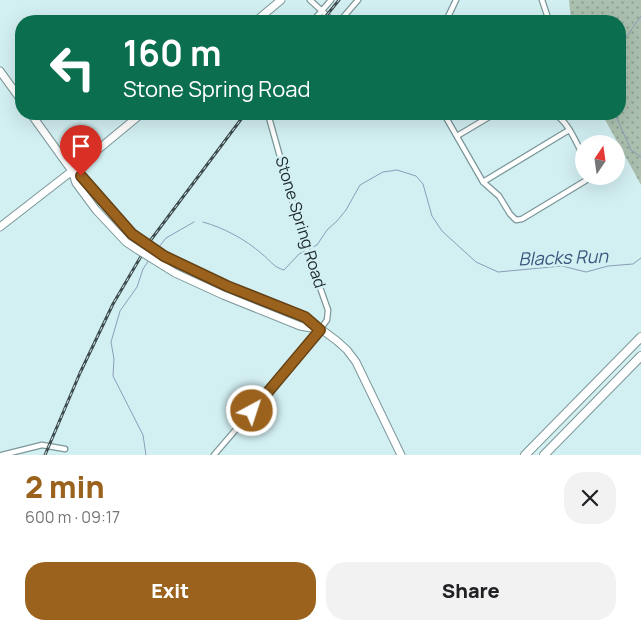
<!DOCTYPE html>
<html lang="en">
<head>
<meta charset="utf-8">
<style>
  :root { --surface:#fff; --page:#f2f2f2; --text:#202124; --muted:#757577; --accent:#9a621d }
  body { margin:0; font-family:Manrope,sans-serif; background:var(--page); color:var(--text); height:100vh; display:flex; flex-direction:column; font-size:19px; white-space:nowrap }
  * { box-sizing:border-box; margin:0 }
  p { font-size:16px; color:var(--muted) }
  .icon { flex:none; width:28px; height:28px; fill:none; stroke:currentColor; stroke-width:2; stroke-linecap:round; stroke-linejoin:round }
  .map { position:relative; height:455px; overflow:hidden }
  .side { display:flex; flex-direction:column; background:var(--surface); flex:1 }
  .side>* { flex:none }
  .banner { position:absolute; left:15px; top:15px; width:611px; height:105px; border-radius:20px; box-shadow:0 5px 20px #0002; background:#0b6e4f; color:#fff; overflow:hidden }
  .needle { width:32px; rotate:13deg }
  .fabs { position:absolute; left:575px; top:135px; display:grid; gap:10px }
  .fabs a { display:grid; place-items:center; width:50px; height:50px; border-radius:50%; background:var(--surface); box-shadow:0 5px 20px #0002; font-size:25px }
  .pin { position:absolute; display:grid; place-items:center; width:42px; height:42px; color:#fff; margin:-51px -21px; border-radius:50% 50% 50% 0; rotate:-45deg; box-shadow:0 0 5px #0007 }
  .pin .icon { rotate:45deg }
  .me { position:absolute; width:55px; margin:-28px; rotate:40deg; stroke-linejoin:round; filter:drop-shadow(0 0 4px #0008) }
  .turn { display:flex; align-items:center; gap:18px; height:105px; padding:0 25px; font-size:22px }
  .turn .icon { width:65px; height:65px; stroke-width:2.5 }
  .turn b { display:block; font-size:35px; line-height:42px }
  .round { display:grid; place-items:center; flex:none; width:52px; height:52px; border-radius:20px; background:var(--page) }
  .head { display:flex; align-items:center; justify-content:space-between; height:85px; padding:0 25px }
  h1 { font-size:30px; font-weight:800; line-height:38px; color:var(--accent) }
  .cta { display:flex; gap:10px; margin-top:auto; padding:10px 25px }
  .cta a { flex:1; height:58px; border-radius:20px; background:var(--accent); color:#fff; font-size:20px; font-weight:800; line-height:58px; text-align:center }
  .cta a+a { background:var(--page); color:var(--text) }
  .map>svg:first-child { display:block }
  .green { fill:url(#green-dots) }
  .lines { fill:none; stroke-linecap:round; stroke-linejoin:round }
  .stream { stroke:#8b9db8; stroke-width:1 }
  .minor-casing { stroke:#7b9799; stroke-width:7 }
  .primary-casing { stroke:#7b9799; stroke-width:9 }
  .motorway-casing { stroke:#7b9799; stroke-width:10 }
  .minor { stroke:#fff; stroke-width:4.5 }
  .primary { stroke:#fff; stroke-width:7 }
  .motorway { stroke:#fff; stroke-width:8 }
  .rail-casing { stroke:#3e4c4d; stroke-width:3 }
  .rail { stroke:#d2eff2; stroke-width:1; stroke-dasharray:4; stroke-linecap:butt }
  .primary-bridge-casing { stroke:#7b9799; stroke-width:9; stroke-linecap:butt }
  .primary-bridge { stroke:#fff; stroke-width:7 }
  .route-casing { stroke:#644013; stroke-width:12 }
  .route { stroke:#9a621d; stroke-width:9 }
  .labels { text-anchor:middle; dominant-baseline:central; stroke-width:5; stroke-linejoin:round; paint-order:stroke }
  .street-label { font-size:16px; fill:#202b2c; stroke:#d2eff2 }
  .water-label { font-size:18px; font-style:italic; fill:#3c577f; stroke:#d2eff2 }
</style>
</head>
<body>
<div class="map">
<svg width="641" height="455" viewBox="0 0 641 455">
  <defs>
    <pattern id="green-dots" width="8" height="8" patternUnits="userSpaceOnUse" patternTransform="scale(1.25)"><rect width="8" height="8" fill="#abc0ae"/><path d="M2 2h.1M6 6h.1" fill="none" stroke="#8b9c8e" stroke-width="1.8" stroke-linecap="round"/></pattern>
  </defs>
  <rect width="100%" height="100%" fill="#d2eff2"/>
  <path class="green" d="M569,0H641V185L602,114H620V21H571Z"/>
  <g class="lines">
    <path class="stream" d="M620,46L641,16
      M615,114L631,150L641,157
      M203,222C224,228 245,239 262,254C270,260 273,267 284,270L299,254L317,245L327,230L337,221L346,210L360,185L383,172L397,170L416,176L423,184L432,216L442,231L476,262L498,272L562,266L586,272L608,266L633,264L641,258
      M159,247L166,238L194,222
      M146,455L143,435L113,376L114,359L111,342L120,311L137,287L143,269L149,260"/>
    <defs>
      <path id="minor" d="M310,0L333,21
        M542,0L549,21
        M313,21L331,0
        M340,21L358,0
        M446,21L456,0
        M444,114L483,182L499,196L510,214L516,220L522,219L585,181L591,176
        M555,114C569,123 576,143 584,157
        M457,136L494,114
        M483,182L569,130
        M2,455L42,445L65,449
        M214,455L311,342L327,320L328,310L304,242L268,114"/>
      <path id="primary" d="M256,21L281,0
        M0,71L21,100
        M31,114L72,171L76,183L96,210L126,242L138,250
        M72,171C86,180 94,192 104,204C116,218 128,232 144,242
        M0,227L72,171L141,114
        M179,264L227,286L305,317L337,341L347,350L356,362L401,455
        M175,273L223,295L300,326L317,329"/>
      <path id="motorway" d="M525,455L641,337
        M544,455L641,356"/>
    </defs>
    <use href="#minor" class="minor-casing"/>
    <use href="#primary" class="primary-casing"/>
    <use href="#motorway" class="motorway-casing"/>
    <use href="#minor" class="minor"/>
    <use href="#primary" class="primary"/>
    <use href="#motorway" class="motorway"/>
    <defs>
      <path id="rail" d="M322,21L339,0
        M45,455L80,373L113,304L150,241L245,114"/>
    </defs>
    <use href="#rail" class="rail-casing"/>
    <use href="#rail" class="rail"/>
    <defs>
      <path id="primary-bridge" d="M144,242L179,264
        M138,250L175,273"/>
    </defs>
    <use href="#primary-bridge" class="primary-bridge-casing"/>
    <use href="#primary-bridge" class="primary-bridge"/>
  </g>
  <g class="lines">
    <defs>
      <path id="route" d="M81,176L132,234L164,256L227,286L305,317L320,330L252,411"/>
    </defs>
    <use href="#route" class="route-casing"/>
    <use href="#route" class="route"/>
  </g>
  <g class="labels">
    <g class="street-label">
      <text transform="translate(301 222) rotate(73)">Stone Spring Road</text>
    </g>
    <g class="water-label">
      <text transform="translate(563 257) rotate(-2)">Blacks Run</text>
    </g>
  </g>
</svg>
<div class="fabs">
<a><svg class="needle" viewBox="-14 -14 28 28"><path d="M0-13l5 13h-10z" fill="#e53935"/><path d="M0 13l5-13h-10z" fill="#757577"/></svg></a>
</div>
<div class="pin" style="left:81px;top:176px;background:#d93025"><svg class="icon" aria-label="arrive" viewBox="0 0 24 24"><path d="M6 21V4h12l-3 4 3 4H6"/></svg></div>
<svg class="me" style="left:252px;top:411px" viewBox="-20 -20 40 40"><circle r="17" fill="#9a621d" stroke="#fff" stroke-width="3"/><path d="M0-11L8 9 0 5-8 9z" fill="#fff"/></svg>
<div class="banner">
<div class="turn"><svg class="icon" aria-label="left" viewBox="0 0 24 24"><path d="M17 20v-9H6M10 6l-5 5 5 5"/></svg><div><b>160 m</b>Stone Spring Road</div></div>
</div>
</div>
<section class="side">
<div class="head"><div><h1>2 min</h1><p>600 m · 09:17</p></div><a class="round"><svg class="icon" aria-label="close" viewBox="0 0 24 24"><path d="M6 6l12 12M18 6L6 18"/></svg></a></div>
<div class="cta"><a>Exit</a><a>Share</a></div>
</section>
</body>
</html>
